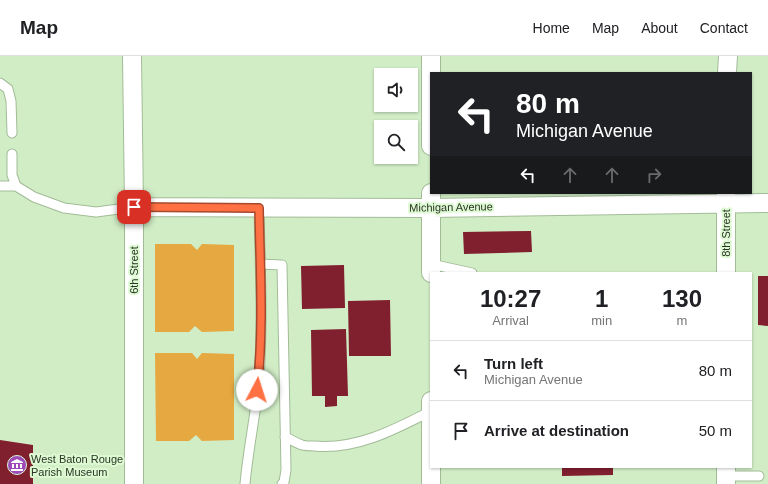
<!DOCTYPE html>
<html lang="en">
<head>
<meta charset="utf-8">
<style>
  :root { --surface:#fff; --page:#f2f2f2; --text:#202124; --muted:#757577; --line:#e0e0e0 }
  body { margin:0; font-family:Helvetica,sans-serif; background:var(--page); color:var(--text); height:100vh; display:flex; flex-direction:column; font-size:15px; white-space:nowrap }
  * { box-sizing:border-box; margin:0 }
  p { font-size:13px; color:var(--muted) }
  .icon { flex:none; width:22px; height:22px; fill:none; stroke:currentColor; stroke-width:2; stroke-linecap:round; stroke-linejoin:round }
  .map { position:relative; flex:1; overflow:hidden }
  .panel { position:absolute; left:430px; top:216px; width:322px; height:196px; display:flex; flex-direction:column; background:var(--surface); border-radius:0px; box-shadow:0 1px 3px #0004 }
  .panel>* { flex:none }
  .guide { position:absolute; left:430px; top:16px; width:322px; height:122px; border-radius:0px; box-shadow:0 1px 3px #0004; background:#202124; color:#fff; overflow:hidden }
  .buttons { position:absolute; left:374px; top:12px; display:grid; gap:8px }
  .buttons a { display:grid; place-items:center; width:44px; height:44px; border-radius:0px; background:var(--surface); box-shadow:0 1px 3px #0004; font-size:20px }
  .pin { position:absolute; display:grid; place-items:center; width:34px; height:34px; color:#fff; margin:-17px; border-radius:8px; box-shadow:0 2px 6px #0006 }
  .me { position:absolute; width:44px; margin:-22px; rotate:5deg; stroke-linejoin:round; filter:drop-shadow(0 0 3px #0008) }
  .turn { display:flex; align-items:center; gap:14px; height:84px; padding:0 20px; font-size:18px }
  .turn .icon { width:52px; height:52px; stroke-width:2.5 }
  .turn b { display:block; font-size:28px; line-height:34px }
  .lanes { display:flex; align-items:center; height:38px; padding:0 20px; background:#0003; justify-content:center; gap:20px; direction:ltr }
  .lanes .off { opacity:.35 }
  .eta { display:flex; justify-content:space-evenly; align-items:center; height:68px; text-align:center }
  .eta b { font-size:24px; font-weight:800; line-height:28px }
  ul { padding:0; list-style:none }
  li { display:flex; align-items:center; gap:12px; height:60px; padding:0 20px; border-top:1px solid var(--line) }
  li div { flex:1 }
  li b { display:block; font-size:15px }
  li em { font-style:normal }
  header { display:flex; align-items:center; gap:24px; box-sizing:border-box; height:56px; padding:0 20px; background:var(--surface); border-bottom:1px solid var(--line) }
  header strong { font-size:19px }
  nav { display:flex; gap:22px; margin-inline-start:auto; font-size:14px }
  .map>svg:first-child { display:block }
  .green { fill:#e6a840 }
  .building { fill:#801f2e }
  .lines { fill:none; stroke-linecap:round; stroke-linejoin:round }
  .service-casing { stroke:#a2bc97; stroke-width:11 }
  .minor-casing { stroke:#a2bc97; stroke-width:20 }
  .service { stroke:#fff; stroke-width:9 }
  .minor { stroke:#fff; stroke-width:18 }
  .route-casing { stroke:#a6492c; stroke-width:10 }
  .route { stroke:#ff7043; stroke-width:7 }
  .labels { text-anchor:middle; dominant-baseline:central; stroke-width:4; stroke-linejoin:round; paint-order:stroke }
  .street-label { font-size:11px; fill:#2a3425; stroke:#defad3 }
  .poi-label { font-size:11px; fill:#2a3425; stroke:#defad3; text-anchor:start }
</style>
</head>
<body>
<header>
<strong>Map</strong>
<nav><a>Home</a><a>Map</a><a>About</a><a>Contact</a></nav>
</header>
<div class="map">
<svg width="768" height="428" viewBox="0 0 768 428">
  <rect width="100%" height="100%" fill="#d1edc6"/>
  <path class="green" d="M155,188H191L197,194L202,188L234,189V275L202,276L195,270L189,276H155Z
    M155,297H192L197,303L202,297L234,298V384L202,385L196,379L189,385H156Z"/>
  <path class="building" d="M531,175L532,196L464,198L463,176Z
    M344,209L345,252L302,253L301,210Z
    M758,220H768V270L758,269Z
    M390,244L391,300H349L348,245Z
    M346,273L348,340H337V350L325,351V340H312L311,274Z
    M0,384L33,389V428H0Z
    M562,411H613V419L562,420Z"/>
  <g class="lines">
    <defs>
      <path id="service" d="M0,27L8,33L11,45L12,77
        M12,98V119L16,130L34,141L64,152L96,156L134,151
        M0,130H16
        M260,208L282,209L286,414L284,426L282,428
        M431,208L472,217
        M285,381C290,383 296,387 302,389C306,390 310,390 314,390C356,394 394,374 431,355
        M726,420H759
        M245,428C248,393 256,358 259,322C263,265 260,208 259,152"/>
      <path id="minor" d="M132,0L134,151V428
        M431,0V90
        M727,17L728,0
        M431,137V217
        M726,137V217
        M134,151L431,152L768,147
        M726,411V428
        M431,428V345"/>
    </defs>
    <use href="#service" class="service-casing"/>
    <use href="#minor" class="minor-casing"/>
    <use href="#service" class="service"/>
    <use href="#minor" class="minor"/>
  </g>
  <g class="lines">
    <defs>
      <path id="route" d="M134,151L259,152C260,212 264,273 257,334"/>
    </defs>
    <use href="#route" class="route-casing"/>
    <use href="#route" class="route"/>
  </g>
  <defs>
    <symbol id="museum-disc" viewBox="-11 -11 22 22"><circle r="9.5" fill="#9e4bba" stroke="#defad3"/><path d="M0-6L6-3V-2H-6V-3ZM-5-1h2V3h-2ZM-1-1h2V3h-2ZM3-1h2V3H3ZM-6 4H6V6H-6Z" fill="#fff"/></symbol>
  </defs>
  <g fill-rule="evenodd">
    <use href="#museum-disc" x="6" y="398" width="22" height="22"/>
  </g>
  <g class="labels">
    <g class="street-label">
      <text transform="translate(451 151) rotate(-1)">Michigan Avenue</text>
      <text transform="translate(726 177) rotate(-90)">8th Street</text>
      <text transform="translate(134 214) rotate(-90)">6th Street</text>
    </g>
    <g class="poi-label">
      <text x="31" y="403">West Baton Rouge<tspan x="31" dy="13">Parish Museum</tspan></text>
    </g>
  </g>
</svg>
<div class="buttons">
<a><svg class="icon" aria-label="sound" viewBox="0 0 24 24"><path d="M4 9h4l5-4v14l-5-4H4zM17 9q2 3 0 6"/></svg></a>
<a><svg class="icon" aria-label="search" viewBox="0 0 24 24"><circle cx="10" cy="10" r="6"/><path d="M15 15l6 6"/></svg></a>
</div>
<div class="pin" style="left:134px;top:151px;background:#d93025"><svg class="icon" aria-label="arrive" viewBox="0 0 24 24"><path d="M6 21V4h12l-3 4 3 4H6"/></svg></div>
<svg class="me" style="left:257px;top:334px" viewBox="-20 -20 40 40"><circle r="19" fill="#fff"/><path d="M0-13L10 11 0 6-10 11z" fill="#ff7043"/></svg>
<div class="guide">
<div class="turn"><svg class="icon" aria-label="left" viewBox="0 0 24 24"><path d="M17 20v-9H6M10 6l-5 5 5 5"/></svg><div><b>80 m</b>Michigan Avenue</div></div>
<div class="lanes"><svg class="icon" aria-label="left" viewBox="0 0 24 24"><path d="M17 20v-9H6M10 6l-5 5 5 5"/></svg><svg class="icon off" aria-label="ahead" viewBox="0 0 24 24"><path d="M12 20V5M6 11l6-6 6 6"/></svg><svg class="icon off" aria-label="ahead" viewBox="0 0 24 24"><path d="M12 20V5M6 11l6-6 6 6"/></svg><svg class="icon off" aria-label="right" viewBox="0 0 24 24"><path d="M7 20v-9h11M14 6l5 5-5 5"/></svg></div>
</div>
<section class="panel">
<div class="eta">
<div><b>10:27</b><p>Arrival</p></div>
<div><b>1</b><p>min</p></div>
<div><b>130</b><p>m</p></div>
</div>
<ul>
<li><svg class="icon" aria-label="left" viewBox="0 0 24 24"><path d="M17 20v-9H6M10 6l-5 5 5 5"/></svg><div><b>Turn left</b><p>Michigan Avenue</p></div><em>80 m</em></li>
<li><svg class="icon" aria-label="arrive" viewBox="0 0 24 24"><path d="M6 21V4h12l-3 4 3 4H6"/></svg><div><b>Arrive at destination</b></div><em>50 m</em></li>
</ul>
</section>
</div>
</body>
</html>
